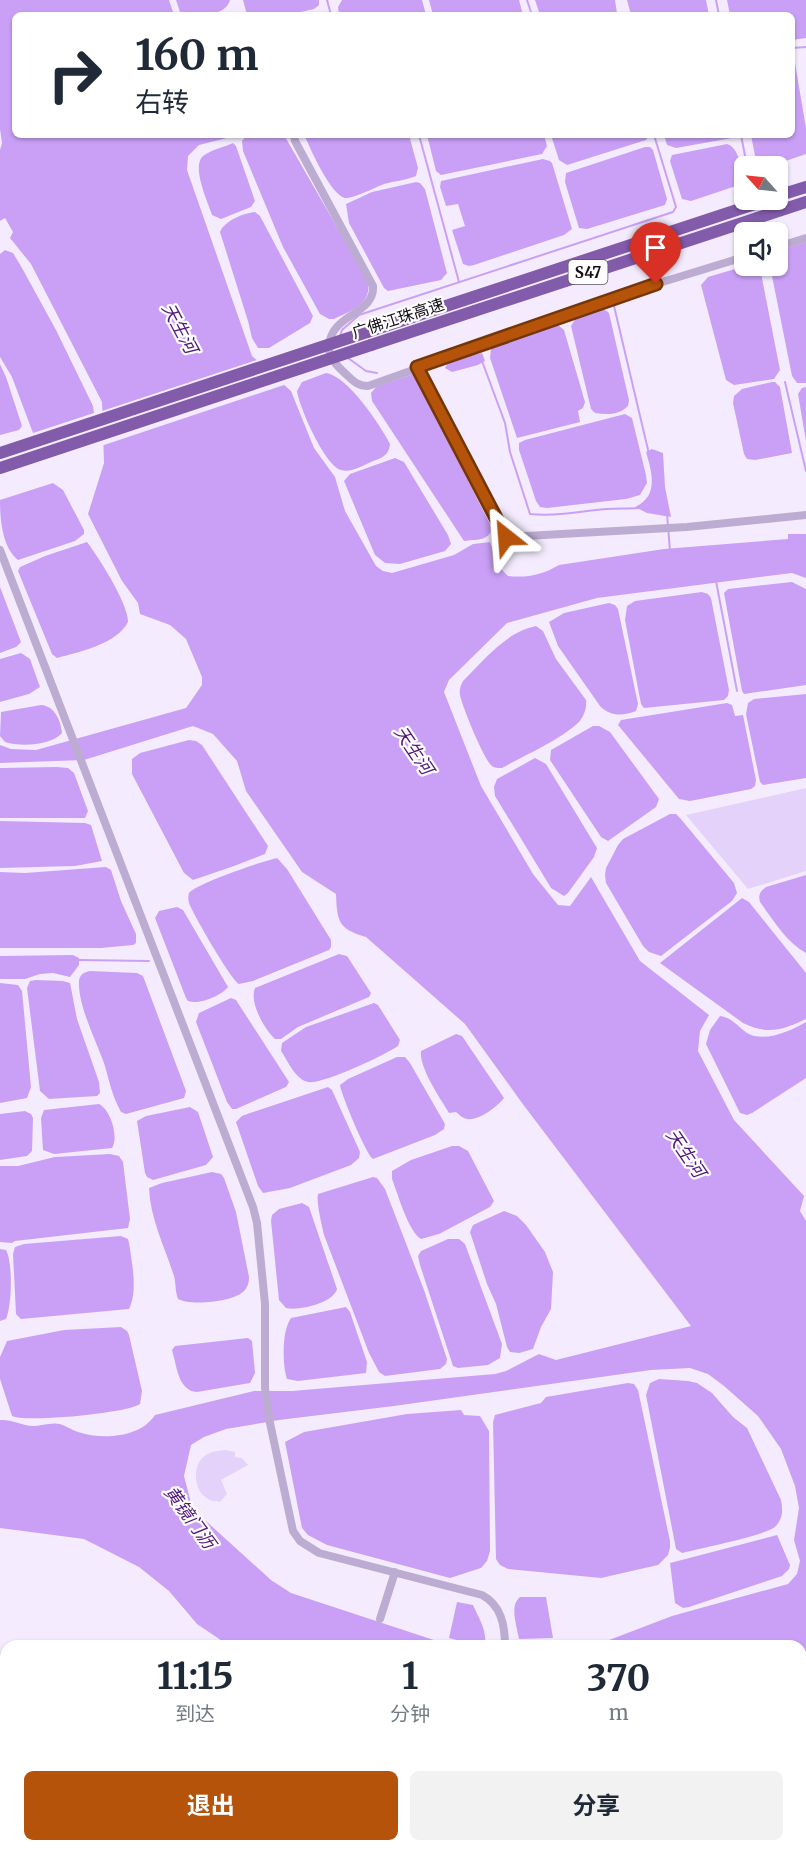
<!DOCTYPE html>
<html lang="zh">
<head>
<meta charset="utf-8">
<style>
  :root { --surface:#fff; --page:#f2f2f3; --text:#1f2937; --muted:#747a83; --accent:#b45309 }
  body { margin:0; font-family:Merriweather,"Noto Sans SC",serif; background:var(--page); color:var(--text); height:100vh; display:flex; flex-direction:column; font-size:22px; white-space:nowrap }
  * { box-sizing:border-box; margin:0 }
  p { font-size:20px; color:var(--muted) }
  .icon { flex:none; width:33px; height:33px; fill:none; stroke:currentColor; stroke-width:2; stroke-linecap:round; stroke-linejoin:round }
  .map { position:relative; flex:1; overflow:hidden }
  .details { position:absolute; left:0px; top:1640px; width:807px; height:212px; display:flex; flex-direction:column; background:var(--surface); border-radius:18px 18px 0 0; box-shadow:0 2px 4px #0004 }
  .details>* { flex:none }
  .guide { position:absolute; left:12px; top:12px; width:783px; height:126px; border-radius:9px; box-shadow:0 2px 4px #0004; background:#fff; color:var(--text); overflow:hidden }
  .needle { width:39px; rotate:297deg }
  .buttons { position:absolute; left:734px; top:156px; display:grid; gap:12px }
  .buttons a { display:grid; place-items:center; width:54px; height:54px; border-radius:9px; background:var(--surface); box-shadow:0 2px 4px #0004; font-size:30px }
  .pin { position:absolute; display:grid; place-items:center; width:51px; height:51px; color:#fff; margin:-62px -26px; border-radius:50% 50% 50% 0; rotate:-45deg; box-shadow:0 0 6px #0007 }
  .pin .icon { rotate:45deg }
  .me { position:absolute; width:66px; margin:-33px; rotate:332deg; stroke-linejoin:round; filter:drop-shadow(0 0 4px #0008) }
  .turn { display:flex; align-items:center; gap:21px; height:126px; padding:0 24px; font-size:27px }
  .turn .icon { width:78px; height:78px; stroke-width:2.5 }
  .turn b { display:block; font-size:42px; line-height:51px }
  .eta { display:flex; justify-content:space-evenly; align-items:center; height:102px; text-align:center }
  .eta b { font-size:36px; font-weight:700; line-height:42px }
  .primary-button { display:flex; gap:12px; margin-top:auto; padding:12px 24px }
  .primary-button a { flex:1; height:69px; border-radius:9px; background:var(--accent); color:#fff; font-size:24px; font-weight:700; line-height:69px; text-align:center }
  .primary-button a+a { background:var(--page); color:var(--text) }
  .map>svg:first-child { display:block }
  .green { fill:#e4d2fa }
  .water { fill:#caa0f7 }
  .pier { fill:#f4ecfe }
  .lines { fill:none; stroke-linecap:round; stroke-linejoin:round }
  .stream { stroke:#caa0f7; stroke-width:2 }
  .minor { stroke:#bdacd2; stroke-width:8 }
  .highway { stroke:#835bab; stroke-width:12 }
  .highway-bridge { stroke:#835bab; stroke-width:12 }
  .route-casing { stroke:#753606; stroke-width:15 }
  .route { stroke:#b45309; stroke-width:10 }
  .labels { text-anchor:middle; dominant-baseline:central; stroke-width:4.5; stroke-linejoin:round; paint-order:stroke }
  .shield { fill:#fdfdfd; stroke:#59575b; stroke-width:1.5 }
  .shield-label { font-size:15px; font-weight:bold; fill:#131016 }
  .street-label { font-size:16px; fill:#131016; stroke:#fdfdfd }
  .water-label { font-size:18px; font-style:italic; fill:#51177c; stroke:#fdfdfd }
</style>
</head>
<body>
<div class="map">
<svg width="806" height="1850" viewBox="0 0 806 1850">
  <rect width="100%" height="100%" fill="#f4ecfe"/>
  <path class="green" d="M806,788V871L748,889L686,815Z
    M225,1450L235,1452V1457L242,1458L248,1465L221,1480L227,1494L220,1502C217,1501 213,1502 210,1500C193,1493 191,1464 206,1455C212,1451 218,1451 225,1450Z
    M806,1707V1850H710L705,1845H801V1713Z"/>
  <path class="water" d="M0,0H169L174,15H15V135H231V137L199,145L188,156L187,170L252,356L291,391L314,448L335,477L345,511L376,566L383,571L392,573L454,555L473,544L490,542L498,566L508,576C527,578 542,575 559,565L664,549L788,539V534H806V578L792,573L597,598L507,623L449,680L444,692L481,786L533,874L558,905L570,906L591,877L640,961L709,1015L700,1031L698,1051L734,1120L804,1196L800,1211L806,1221V1707L803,1710H801V1646L596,1645L672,1616L788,1584L797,1574L800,1561L794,1540L799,1508L795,1486L781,1449L758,1416L724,1386L708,1374L690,1368L651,1370L394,1406L279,1420L226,1429L204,1437L191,1445L184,1476L191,1503L196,1512L271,1580L291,1593L449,1645H228L197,1624L169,1591L139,1567L84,1539L0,1528V1420C11,1419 21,1425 32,1426C41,1426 51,1422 60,1424C66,1426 72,1430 78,1432C102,1440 140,1438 155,1415L254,1391H292L495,1374L506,1371L539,1354L556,1360L691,1326L522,1103L465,1024L366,937C338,929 337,921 336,894L302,872L246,791L237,761L213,734L193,726L84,760L0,763V745L11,749L36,750L186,708L202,685V677L186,639L170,625L140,614L138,603L122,581L88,514L104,463L102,402L31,264L10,238L13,232L5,218L0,221V150L2,143L0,129Z
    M176,0H230C225,18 196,15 181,15Z
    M243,0H319V5L314,9L287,15H247Z
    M342,0H422L426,15H339L338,7Z
    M429,0H519L523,15H433Z
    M535,0H615L617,13L609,15H540Z
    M627,0H706L709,15H631Z
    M727,0H806V38L792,40V15H730Z
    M792,63H795L806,128V154L771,166H757L751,135H792Z
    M247,135H284L368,281C372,304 352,310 334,319H329L320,314L283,247L243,151L242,141Z
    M409,135L418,168L416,176C407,180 395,181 384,184C376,187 353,199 345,198C331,195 310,149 305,136Z
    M427,135H544L547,146L542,154L441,175L436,171Z
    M551,135H648V136L646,140L567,165L559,160Z
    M664,135H731L732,138L676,148L667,145Z
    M233,143L236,146L255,201L251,207L221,219L212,215C208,202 191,167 203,156C211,150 224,147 233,143Z
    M727,144C740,148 744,174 739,185L691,201L682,199L670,161L672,155Z
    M645,147H650L653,150L667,199L665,205L587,229L579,228L565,182L566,173Z
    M543,159L550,161L552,163L572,229L564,235L474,265L469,266L463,264L452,230L465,226L458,204L446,206L440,187L441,181Z
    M416,182L420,183L425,189L447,273L441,280L388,291L384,288L349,223L346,204L372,192Z
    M255,212L260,216L313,316L310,323L269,348H258L252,338L248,321L220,232C224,221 244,213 255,212Z
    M806,242V383H797L792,376L770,266H777V251Z
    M5,250L13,253L22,268L56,330L93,406L94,413L33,433L12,377L0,357V254Z
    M745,266H758L760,268L780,370L774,379L734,385L726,380L701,285L708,277Z
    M599,309H604L609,313L629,400L628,406C620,415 606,415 595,413L591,409L571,326L576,318Z
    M558,325L564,330L585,402L583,408L578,411L580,422L517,438L490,358L491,349L497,344Z
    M482,353L485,361L478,365L452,372L445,368L449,361Z
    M0,364L6,377L22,426L19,430L0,435Z
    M326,373C348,376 380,425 390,444C389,456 381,458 371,462C362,466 351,473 341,470C325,466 299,407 297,391L302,382Z
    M414,374L492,528C489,542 475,539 464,541L372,401L371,393L376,387Z
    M772,382H775L780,387L792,453L755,460L747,459L744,454L733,403L734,396L742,389Z
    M806,387V441L798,394L802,388Z
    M625,414L632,418L646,475L647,483L640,495L626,499L547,508L540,507L536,501L519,450V443L525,440Z
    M652,449L663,453L665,487L671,517L647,513L635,507C659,496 652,473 646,452Z
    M395,458L404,462L448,535L451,544L445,551L400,564L385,563L375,555L344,481L350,474Z
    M53,483L63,490L84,530V534L75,541L18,560C2,547 0,519 0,500Z
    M87,542C98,556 129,605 128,622C117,644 79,652 57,658L52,654L18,571L20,567L45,556Z
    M792,582L806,589V685L744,694L742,691L724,593L728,589Z
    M0,587L21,642L16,647L0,653Z
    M702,592L708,594L711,598L729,690L728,696L724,700L644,708L641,704L625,620L627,606L635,601Z
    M609,603L615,605L618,609L638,704L636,711C623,716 611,717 600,706L558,646L549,622L564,613Z
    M536,626L543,631L556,659L586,700C587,708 584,716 579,722C560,740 525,755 502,768C497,768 496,768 492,766C484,760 462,706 460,695C459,689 461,685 463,681C484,660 506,632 536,626Z
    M21,653L30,659L40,687L29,694L0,702V659Z
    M806,694V778L763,785L760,782L746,714L748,703L754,699Z
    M727,703L732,705L735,716L743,715L756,780L755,786L751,789L690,801L679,799L618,725L621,720Z
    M41,705C55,706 61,721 62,733C50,746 20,747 5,742L0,736L1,712Z
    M593,726H599L610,732L659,799L656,807L608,841L601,837L550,760L551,750Z
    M189,740L196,741L202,745L268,846L265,854L234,866L193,880L184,873L132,774V759L140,753Z
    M535,758L546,764L597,848L594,857L568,893L564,896L551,888L495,796L494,787L497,779Z
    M57,767L68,768L74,773L88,811L85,818H0V768Z
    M670,814H676L680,818L734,883L737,893L732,901L661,956L649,952L643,946L606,883L605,875L606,868L618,845L623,839Z
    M0,821L85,823L91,825L102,861L75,866L0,868Z
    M277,858L287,869L331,940V947L329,950L253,981L239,984C231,980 193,914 189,903C188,898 188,898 189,893C195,884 263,861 277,858Z
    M106,867L111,870L121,901L136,934V943L133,945L101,948H0V872L25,873Z
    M806,875V953C786,942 774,921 760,902C758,895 760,891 766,887Z
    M742,898L749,902L806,973V1019C783,1030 767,1035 743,1023L660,963Z
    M177,907L183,910L228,987C221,996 199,1005 188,1001L186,998L155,918L159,911Z
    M339,954L347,956L371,993L369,997L298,1027L281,1039H275C264,1029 249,1002 255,988Z
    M73,955L79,958V965L70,977L53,973L40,974L25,979H0V956Z
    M90,971L137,973L143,976L186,1091L184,1098L126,1114L121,1112C112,1096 109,1080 104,1063C96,1041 78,1005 79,982C79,975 84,972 90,971Z
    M36,980L63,981L70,983L77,1019L99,1082L100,1093L97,1096L49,1099L40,1091L27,988L30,981Z
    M0,983L18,985L22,991L31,1087L27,1098L0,1103Z
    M231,998L236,1000L289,1082L286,1087L236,1109H232L227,1102L196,1022L199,1013Z
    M374,1003L378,1005L400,1040L398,1046C385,1055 322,1085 308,1082C295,1079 288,1061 281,1051L282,1043L306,1027Z
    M720,1016C733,1018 737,1026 747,1033C764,1043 791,1031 806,1022V1078L752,1113L747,1115L740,1113L706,1044L710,1030Z
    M456,1034L462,1036L504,1098C498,1106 476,1124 464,1118C461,1117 459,1114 456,1112L449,1113C440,1098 419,1068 421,1051Z
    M397,1057H405L410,1063L445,1124L444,1129L435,1135L373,1159C366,1154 341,1094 340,1085L348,1079Z
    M328,1087L332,1090L360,1152L359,1158L351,1165L290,1188L263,1193L258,1186L236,1122L242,1116L250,1113Z
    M99,1104C111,1110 119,1138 112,1148L54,1154L43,1150L41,1118L44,1110Z
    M190,1107L198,1112L213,1157L206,1165L153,1180L147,1177L145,1173L137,1121L146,1116Z
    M25,1111L31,1114L33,1118L32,1151L27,1156L0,1160V1114Z
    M452,1146H459L468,1151L494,1201L490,1207L439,1234L421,1239C408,1231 398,1194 392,1179V1171L411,1160Z
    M110,1154L119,1156L123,1162L130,1219L128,1228L15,1241L12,1243L0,1242V1166H18L55,1157Z
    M212,1172L221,1174L224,1178L236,1212L249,1277C249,1282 248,1287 244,1291C234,1302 191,1306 178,1299C175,1291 176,1283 174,1276C165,1248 150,1218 149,1188L162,1183Z
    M373,1177L377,1178L385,1189L424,1290L447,1359L446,1364L440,1369L385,1376L379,1372L369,1353L324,1235C322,1226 316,1202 318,1194Z
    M302,1203L309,1207L337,1289C333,1303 300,1311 286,1308L279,1300L271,1221L272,1215L279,1209Z
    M504,1211L517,1216L526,1225L545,1252L553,1272L551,1309L541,1327L533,1349L519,1353L510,1352L507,1347L496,1304L487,1284L470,1232L473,1225Z
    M121,1236L128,1239L129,1243C132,1263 138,1291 129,1309L21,1319L16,1314L13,1254L15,1247L24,1244Z
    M448,1239H459L465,1244L502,1344L500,1358L488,1365L458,1368L453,1366L420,1265L418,1256L421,1251Z
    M0,1249L6,1250C13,1263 12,1305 6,1319L0,1321Z
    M346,1307L350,1312L367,1362L366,1373L298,1381L287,1379C282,1364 282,1330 291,1318Z
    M121,1327L127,1331L129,1335L142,1391L140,1404C128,1413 25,1423 12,1416L0,1379V1357L7,1341L64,1330Z
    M248,1338L252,1341L255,1373L250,1383L197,1392C179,1391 177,1368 173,1354L172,1350L175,1346Z
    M659,1379L688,1381L697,1383L712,1393L733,1417L747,1428L781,1500C783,1510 783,1518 776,1526C768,1535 701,1548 686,1552L682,1553L676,1549L646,1395L650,1383Z
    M628,1383L634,1384L638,1390L670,1541V1548L668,1555L658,1565L601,1578L508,1569L500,1565L496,1559L493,1422L495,1415L541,1403L546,1397Z
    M461,1410L464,1415L480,1416L489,1431L490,1551L487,1561L481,1568L450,1578L327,1545L308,1535L302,1528L285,1442L304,1432L407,1414Z
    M777,1535L790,1565L789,1569L782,1576L689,1607L683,1608L675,1603L670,1563Z
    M520,1597H546L553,1638L519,1639C517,1626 509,1606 520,1597Z
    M457,1602L473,1605C479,1619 487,1630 485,1645H475L449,1638Z"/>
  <path class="pier" d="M260,359L287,384L101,446L99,412Z"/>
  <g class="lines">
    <path class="stream" d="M327,0L331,15
      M527,0L532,15
      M716,0L719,15
      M792,48L806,47
      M419,135L459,282
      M741,135L747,166
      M614,306L649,454
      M340,336L342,330L359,315L673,212L676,207L654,135
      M348,358L366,371L377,373
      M482,361L505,423L510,452L530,514C553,516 573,513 596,510C610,508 625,509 639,508
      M785,382L806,471
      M667,514L670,551
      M716,581L737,691
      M79,960L149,961
      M641,1850L646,1845"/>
    <path class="minor" d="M294,135L295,141L373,286C375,315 331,313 329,346C328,358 339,368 348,376C354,382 359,386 368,386L656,284L744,257
      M777,247L806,238
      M417,367L506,537L687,527L806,515
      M0,550L253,1207L257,1223L265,1304V1388L270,1423L293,1531L300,1541L319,1553L482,1595C501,1605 505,1625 505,1646
      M380,1619L395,1572
      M206,1845L208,1850
      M232,1845L234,1850
      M526,1845L528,1850
      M193,1850L195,1845
      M476,1850L478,1845"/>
    <path class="highway" d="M777,196L806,187
      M367,332L767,200
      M371,345L806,202"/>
    <path class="highway-bridge" d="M0,453L367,332
      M0,468L371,345"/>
  </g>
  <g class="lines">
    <defs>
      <path id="route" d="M506,537L417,367L656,284"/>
    </defs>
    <use href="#route" class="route-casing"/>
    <use href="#route" class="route"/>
  </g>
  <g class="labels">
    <rect class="shield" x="568.5" y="260" width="39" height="24" rx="4.5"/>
    <g class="shield-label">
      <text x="588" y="272">S47</text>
    </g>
    <g class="street-label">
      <text transform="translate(398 318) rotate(-18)">广佛江珠高速</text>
    </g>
    <g class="water-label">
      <text transform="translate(180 328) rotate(62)">天生河</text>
      <text transform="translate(414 750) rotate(56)">天生河</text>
      <text transform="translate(686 1153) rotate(56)">天生河</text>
      <text transform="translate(190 1517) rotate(54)">黄镜门沥</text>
    </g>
  </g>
</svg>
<div class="buttons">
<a><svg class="needle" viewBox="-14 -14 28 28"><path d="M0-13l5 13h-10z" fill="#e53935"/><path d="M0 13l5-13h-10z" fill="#747a83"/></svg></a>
<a><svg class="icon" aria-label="sound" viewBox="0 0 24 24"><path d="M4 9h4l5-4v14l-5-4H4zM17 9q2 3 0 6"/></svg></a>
</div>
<div class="pin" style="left:656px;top:284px;background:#d93025"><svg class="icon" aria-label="arrive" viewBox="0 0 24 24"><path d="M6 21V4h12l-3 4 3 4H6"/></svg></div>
<svg class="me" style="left:506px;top:537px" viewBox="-20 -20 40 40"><path d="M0-17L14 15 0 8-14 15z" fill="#b45309" stroke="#fff" stroke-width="4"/></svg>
<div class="guide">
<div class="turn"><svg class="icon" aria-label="right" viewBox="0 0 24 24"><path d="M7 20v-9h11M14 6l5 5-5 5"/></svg><div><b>160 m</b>右转</div></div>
</div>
<section class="details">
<div class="eta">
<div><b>11:15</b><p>到达</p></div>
<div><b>1</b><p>分钟</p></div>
<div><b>370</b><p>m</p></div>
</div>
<div class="primary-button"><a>退出</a><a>分享</a></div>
</section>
</div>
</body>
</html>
